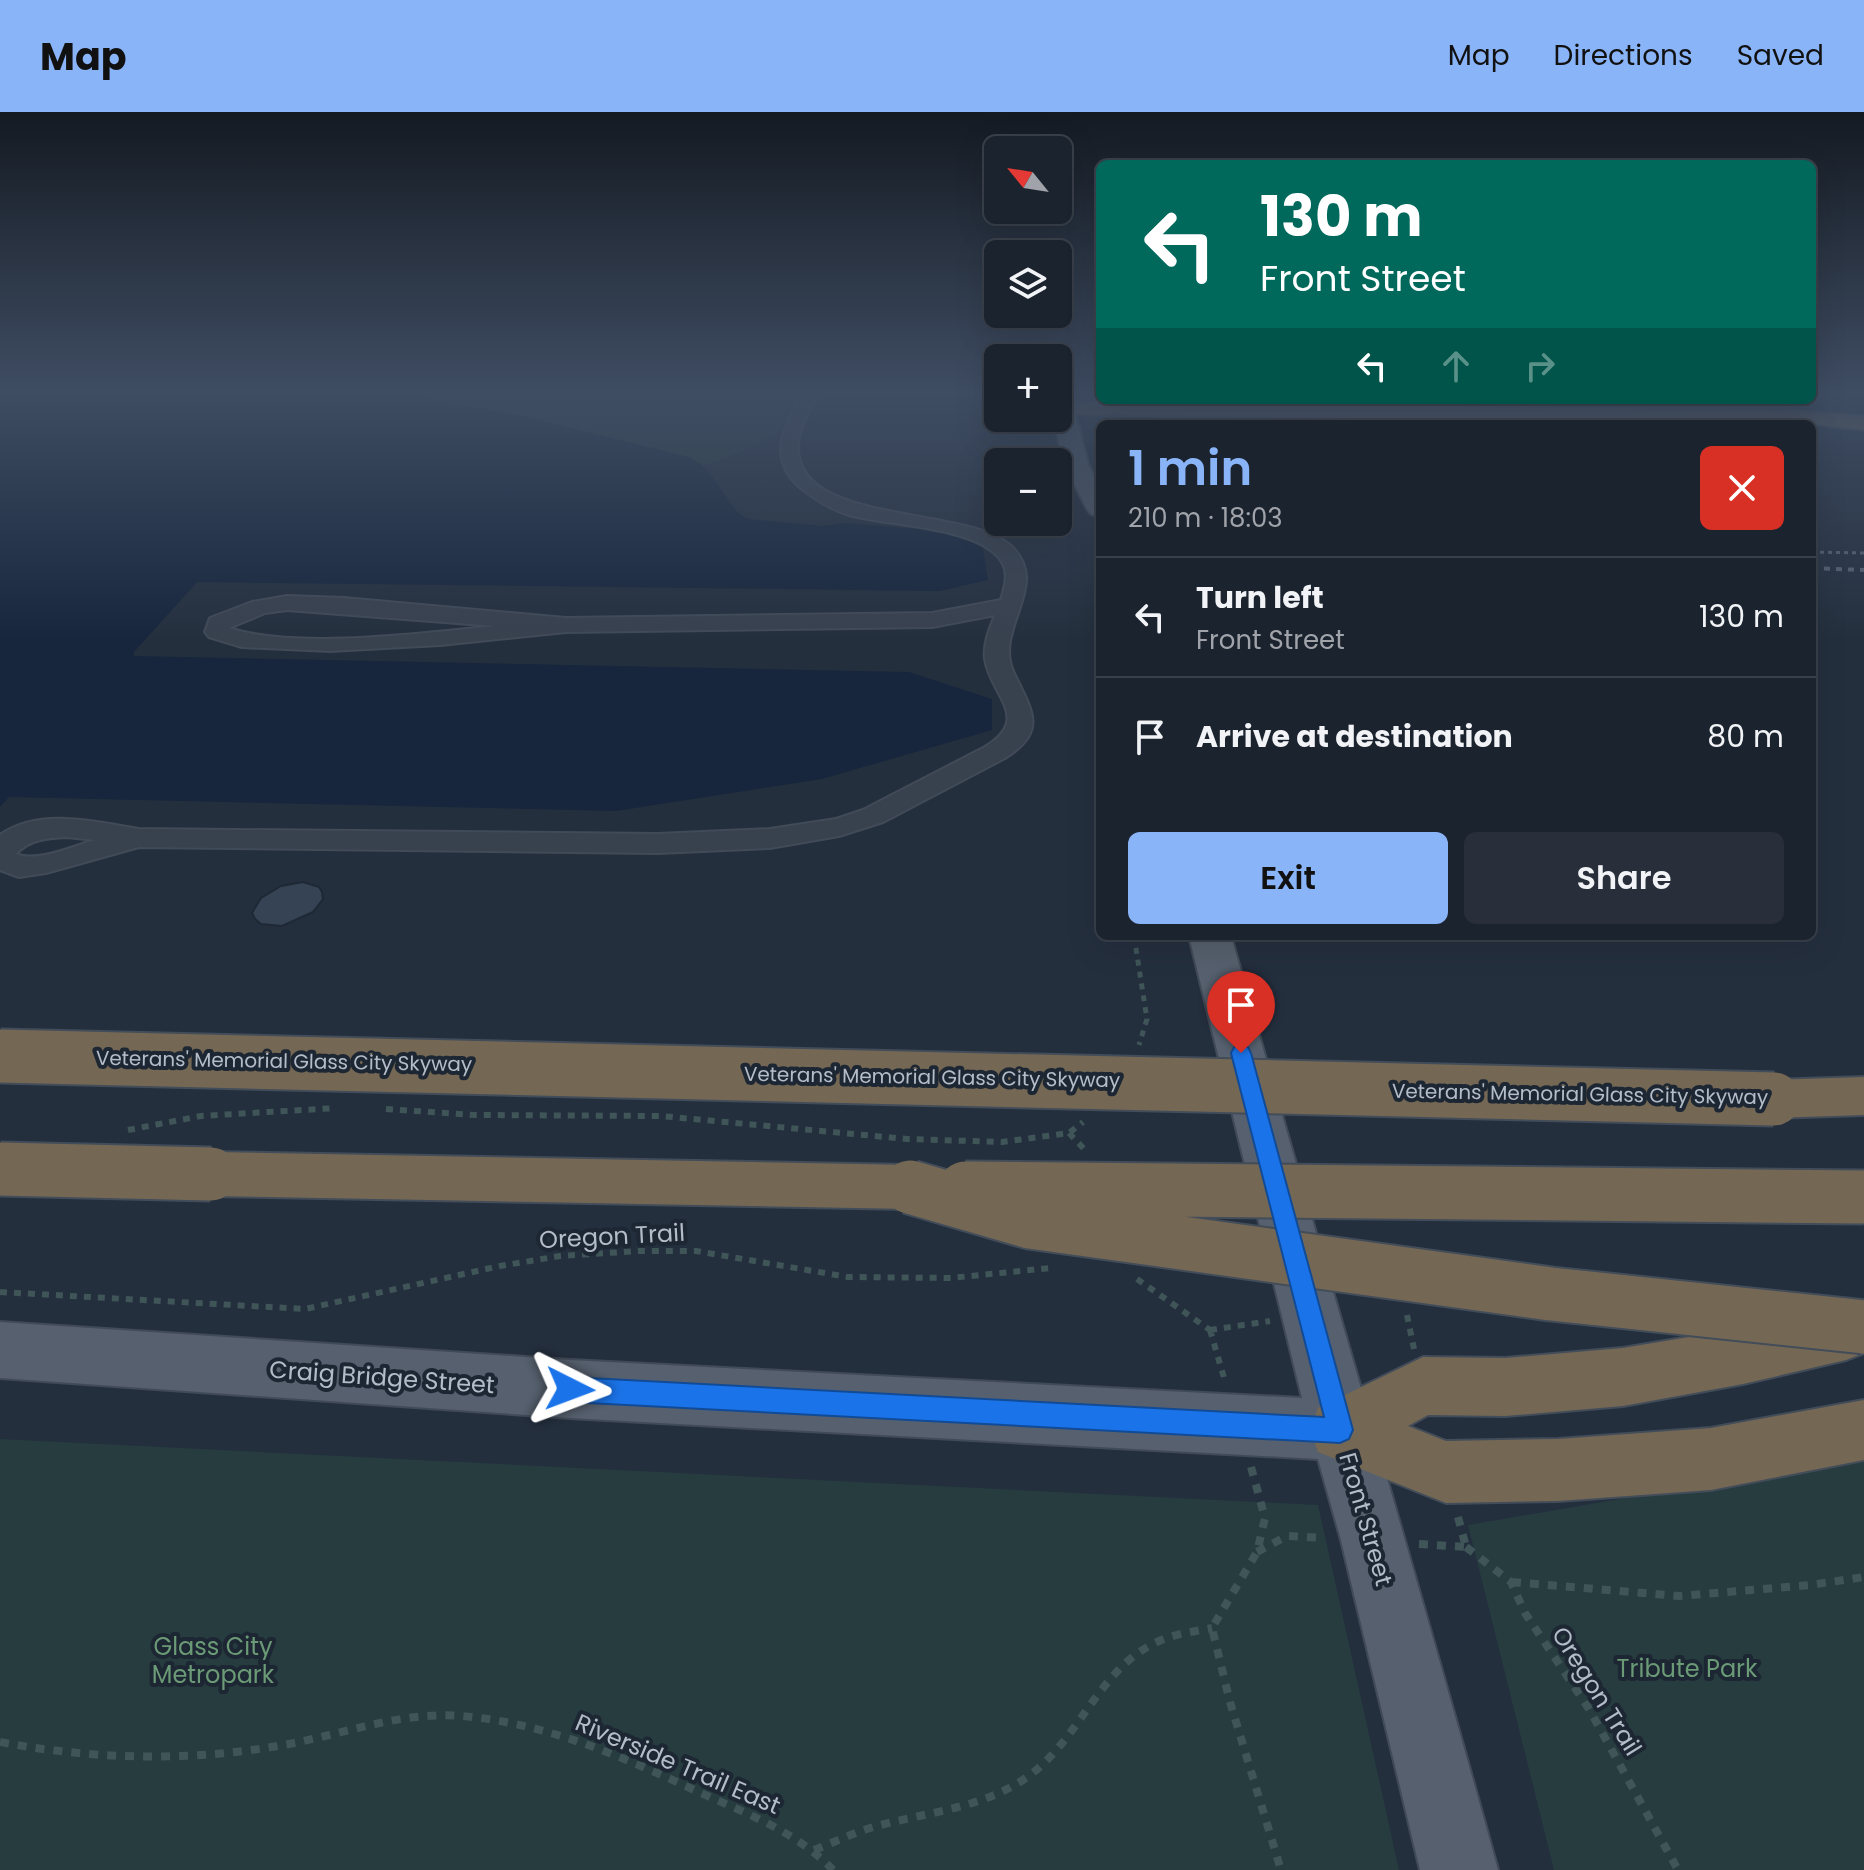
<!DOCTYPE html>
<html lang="en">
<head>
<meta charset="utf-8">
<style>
  :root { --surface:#1b232e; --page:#282f3a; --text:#f1f3f6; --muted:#a0a4aa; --line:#39404a; --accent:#8ab4f8 }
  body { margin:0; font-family:Poppins,sans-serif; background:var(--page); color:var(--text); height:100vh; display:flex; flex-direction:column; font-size:30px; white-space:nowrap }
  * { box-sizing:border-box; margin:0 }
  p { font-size:26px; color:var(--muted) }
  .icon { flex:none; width:44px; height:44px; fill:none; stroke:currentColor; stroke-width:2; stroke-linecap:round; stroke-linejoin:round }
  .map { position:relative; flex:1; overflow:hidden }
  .details { position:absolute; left:1096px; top:308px; width:720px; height:520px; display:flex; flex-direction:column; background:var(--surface); border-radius:12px; box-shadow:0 8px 32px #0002,0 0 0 2px var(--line) }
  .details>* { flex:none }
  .banner { position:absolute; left:1096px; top:48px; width:720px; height:244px; border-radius:12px; box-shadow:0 8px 32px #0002,0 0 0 2px var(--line); background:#00695c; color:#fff; overflow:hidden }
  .needle { width:52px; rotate:300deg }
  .tools { position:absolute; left:984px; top:24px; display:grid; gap:16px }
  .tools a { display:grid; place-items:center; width:88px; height:88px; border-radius:12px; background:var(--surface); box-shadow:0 8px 32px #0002,0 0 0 2px var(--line); font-size:40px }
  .pin { position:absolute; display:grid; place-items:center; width:68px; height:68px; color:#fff; margin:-82px -34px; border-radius:50% 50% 50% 0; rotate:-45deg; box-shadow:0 0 8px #0007 }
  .pin .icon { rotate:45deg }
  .me { position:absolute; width:88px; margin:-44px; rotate:93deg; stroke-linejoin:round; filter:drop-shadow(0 0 6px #0008) }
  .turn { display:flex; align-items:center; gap:28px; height:168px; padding:0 32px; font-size:36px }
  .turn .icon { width:104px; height:104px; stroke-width:2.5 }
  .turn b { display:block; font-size:56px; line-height:68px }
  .lanes { display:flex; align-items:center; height:76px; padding:0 32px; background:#0003; justify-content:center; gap:40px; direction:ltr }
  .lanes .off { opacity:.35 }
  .round { display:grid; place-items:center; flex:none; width:84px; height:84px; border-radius:12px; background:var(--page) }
  .headline { display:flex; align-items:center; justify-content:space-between; height:136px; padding:0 32px }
  h1 { font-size:48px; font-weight:600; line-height:60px; color:var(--accent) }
  .cta { display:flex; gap:16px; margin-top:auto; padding:16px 32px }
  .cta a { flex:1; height:92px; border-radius:12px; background:var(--accent); color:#111; font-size:32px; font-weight:600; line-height:92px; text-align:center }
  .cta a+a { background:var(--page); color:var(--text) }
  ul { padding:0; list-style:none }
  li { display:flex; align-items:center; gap:24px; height:120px; padding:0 32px; border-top:2px solid var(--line) }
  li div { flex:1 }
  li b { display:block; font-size:30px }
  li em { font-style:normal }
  header { display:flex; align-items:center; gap:48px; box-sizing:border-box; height:112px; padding:0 40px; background:var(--accent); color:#111 }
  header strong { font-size:38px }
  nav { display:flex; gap:44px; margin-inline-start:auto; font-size:28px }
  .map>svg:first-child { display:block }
  .green { fill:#263c3f }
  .water { fill:#17263c }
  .building { fill:#364354; stroke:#1f2835; stroke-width:2 }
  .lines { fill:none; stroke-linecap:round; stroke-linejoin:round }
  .minor-casing { stroke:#414a57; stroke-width:4 }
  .major-casing { stroke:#414a57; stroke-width:4 }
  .highway-casing { stroke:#434c59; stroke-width:4 }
  .path-far2 { stroke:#3f5557; stroke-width:5; stroke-dasharray:6 6; stroke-linecap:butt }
  .path-far1 { stroke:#3f5557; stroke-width:6; stroke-dasharray:7 7; stroke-linecap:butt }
  .path { stroke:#3f5557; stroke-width:8; stroke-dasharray:9 9; stroke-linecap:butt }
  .minor { fill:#38414e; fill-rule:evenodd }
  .major { fill:#56606e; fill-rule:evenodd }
  .highway { fill:#746855; fill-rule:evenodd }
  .rail-far1 { stroke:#5a6575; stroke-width:3; stroke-dasharray:4 4; stroke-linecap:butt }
  .rail { stroke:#5a6575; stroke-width:4; stroke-dasharray:6 6; stroke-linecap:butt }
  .highway-bridge-casing { stroke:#434c59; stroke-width:57; stroke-linecap:butt }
  .highway-bridge { stroke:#746855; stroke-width:53 }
  .route { fill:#1a73e8; stroke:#114b97; stroke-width:2 }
  .labels { text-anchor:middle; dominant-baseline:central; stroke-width:8; stroke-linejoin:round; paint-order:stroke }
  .street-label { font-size:20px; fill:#b4bcc9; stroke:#1d2633 }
  .near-street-label { font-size:24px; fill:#b4bcc9; stroke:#1d2633 }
  .near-park-label { font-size:24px; fill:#6b9a76; stroke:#1d2633 }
</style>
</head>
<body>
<header>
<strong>Map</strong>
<nav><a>Map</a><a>Directions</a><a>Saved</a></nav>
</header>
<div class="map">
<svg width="1864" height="1758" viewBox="0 0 1864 1758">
  <rect width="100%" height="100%" fill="#242f3e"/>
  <path class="green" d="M409,283H796L782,319L755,334L704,354L688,345L526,305Z
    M0,1327L1318,1393L1399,1758H0Z
    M1864,1345V1758H1554L1468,1413Z"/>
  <path class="water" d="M0,283H409L526,305L688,345L704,354L738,401L748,407L822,414L844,411L953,420L969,425L983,436L988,468L940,479L197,470L134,540V544L909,560L992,587V618L822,667L616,699L9,685L0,695Z"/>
  <path class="building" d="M303,770L319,775L322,780L323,787L313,800L282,814L261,812L255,807L252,801L261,786L281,774Z"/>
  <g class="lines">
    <defs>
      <path id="minor" d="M801,283H817C809,299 799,316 798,334C795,414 967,393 1011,434C1052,472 994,516 1013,559C1030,597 1050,618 1005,646L883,710L839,724L770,736L658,741L139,735L46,761L19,765L0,758V723C40,695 95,710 139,717L658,722L770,717L836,707L863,698L985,635C1033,606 990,583 985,547C983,532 990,516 995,503L932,515L566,520L440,533L330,539L242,535L209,525L205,520L210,506L252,490L287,484L344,486L566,506L932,501L1001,488C1004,477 1009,463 1003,452C984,414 886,414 849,403C833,398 819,390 806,380C766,351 782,319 801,283ZM287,498L496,514C424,521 296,538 229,516L265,501ZM67,725L95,728C74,734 37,751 16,742C29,727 48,726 67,725Z
        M1058,283H1069V300H1058Z"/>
      <path id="major" d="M1063,290L1074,296L1088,352L1100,374V405L1091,402L1087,397L1064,352L1054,306H1058V291Z
        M1189,824H1231C1319,1136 1412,1446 1498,1758H1420L1341,1428L1318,1347L570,1306L0,1266V1210L570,1248L1302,1286Z"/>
      <path id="highway" d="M1063,290L1788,299L1864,304V318L1812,312L1063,302L1058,301V291Z
        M1864,965V1003L1774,1006L1757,1001L1750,987L1757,973L1774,968Z
        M211,1040L910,1053L928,1059L936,1075L928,1091L910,1097L211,1084L193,1077L185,1062L193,1047Z
        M1846,1194L1864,1201V1241L1846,1248L1743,1272L1623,1294L1505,1304L1428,1303L1408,1314L1446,1329L1558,1327L1711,1316L1864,1288V1348L1711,1378L1558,1389L1446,1391L1318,1340L1310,1318L1318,1296L1423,1245L1505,1246L1623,1236L1743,1216Z"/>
    </defs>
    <use href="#minor" class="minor-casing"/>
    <use href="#major" class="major-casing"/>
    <use href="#highway" class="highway-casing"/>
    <path class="path-far2" d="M1134,824L1147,907L1139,933"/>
    <path class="path-far1" d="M386,997L475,1003L661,1004L907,1027L1002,1030L1069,1021L1083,1010
      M128,1018L201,1004L336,996
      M1069,1021L1086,1039
      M1137,1167L1210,1218
      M0,1180L305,1197L500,1154L560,1144L639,1139H696L848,1165L951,1166L1050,1156
      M1407,1203L1414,1237
      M1210,1218L1225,1269
      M1210,1218L1270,1209"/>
    <path class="path" d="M1251,1355L1265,1406L1257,1440L1212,1516L1230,1590L1281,1758
      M1458,1405L1466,1435
      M1419,1432L1466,1435
      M1466,1435L1511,1470L1525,1501L1589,1597L1678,1758
      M1257,1440L1287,1424L1325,1426
      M1512,1470L1679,1484L1810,1473L1864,1465
      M0,1630C96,1648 193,1650 289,1632C347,1621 403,1599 462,1604C544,1611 619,1643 692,1677C742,1700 795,1718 833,1758
      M814,1738C835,1730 855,1720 877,1714C924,1701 975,1697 1018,1671C1076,1637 1095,1561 1153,1532C1171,1522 1192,1520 1212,1516"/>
    <use href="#minor" class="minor"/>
    <use href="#major" class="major"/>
    <use href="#highway" class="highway"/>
    <path class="rail-far1" d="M1812,440L1864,441"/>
    <path class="rail" d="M1812,456L1864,458"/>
    <defs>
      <path id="highway-bridge" d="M0,944L1774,987
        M0,1057L211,1062
        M910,1075L1030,1110L1551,1182L1864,1215
        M965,1076L1864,1085"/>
    </defs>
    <use href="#highway-bridge" class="highway-bridge-casing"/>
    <use href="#highway-bridge" class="highway-bridge"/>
  </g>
  <linearGradient id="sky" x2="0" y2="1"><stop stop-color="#141a22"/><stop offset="0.53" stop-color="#3f4d63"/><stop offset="1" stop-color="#3f4d63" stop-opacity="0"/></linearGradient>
  <rect width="1864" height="529" fill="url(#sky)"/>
  <path class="route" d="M1241,933L1248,935L1251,941L1353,1318L1349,1327L1340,1331L570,1290L562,1286L558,1277L562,1269L570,1265L1324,1305L1231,941L1234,935Z"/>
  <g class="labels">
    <g class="street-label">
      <text transform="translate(284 949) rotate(1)">Veterans' Memorial Glass City Skyway</text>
      <text transform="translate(932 965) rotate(1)">Veterans' Memorial Glass City Skyway</text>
      <text transform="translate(1580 982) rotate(1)">Veterans' Memorial Glass City Skyway</text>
    </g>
    <g class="near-street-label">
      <text transform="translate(612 1124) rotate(-3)">Oregon Trail</text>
      <text transform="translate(382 1265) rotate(4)">Craig Bridge Street</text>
      <text transform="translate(1366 1407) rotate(74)">Front Street</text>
      <text transform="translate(1597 1579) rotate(58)">Oregon Trail</text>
      <text transform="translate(678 1652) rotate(23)">Riverside Trail East</text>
    </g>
    <g class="near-park-label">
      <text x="213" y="1534">Glass City<tspan x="213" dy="28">Metropark</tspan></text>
      <text x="1687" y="1556">Tribute Park</text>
    </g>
  </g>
</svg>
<div class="tools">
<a><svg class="needle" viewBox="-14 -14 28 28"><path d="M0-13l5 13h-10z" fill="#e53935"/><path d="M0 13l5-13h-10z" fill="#a0a4aa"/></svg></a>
<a><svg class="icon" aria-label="layers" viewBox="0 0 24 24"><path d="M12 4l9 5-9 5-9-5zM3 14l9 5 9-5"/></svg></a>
<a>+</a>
<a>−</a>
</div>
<div class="pin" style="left:1241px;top:941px;background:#d93025"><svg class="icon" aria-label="arrive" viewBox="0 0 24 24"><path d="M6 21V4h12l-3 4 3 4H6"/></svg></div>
<svg class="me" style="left:570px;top:1277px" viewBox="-20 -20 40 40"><path d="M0-17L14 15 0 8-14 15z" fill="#1a73e8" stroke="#fff" stroke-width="4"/></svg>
<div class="banner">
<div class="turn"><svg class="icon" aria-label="left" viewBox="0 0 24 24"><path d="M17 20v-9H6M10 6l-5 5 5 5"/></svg><div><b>130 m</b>Front Street</div></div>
<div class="lanes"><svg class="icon" aria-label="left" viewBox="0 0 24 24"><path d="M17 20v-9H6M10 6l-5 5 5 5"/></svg><svg class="icon off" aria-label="ahead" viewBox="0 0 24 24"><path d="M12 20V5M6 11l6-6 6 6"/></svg><svg class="icon off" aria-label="right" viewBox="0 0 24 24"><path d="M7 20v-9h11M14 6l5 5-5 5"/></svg></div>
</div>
<section class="details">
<div class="headline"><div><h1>1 min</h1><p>210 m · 18:03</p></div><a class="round" style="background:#d93025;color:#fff"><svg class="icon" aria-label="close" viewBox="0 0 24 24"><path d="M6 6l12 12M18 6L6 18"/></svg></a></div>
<ul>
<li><svg class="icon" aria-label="left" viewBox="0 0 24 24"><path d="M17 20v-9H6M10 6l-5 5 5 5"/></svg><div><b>Turn left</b><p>Front Street</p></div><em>130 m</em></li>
<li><svg class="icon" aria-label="arrive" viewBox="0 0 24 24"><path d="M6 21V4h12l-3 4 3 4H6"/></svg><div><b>Arrive at destination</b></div><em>80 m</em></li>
</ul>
<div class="cta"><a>Exit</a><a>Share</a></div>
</section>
</div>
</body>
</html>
